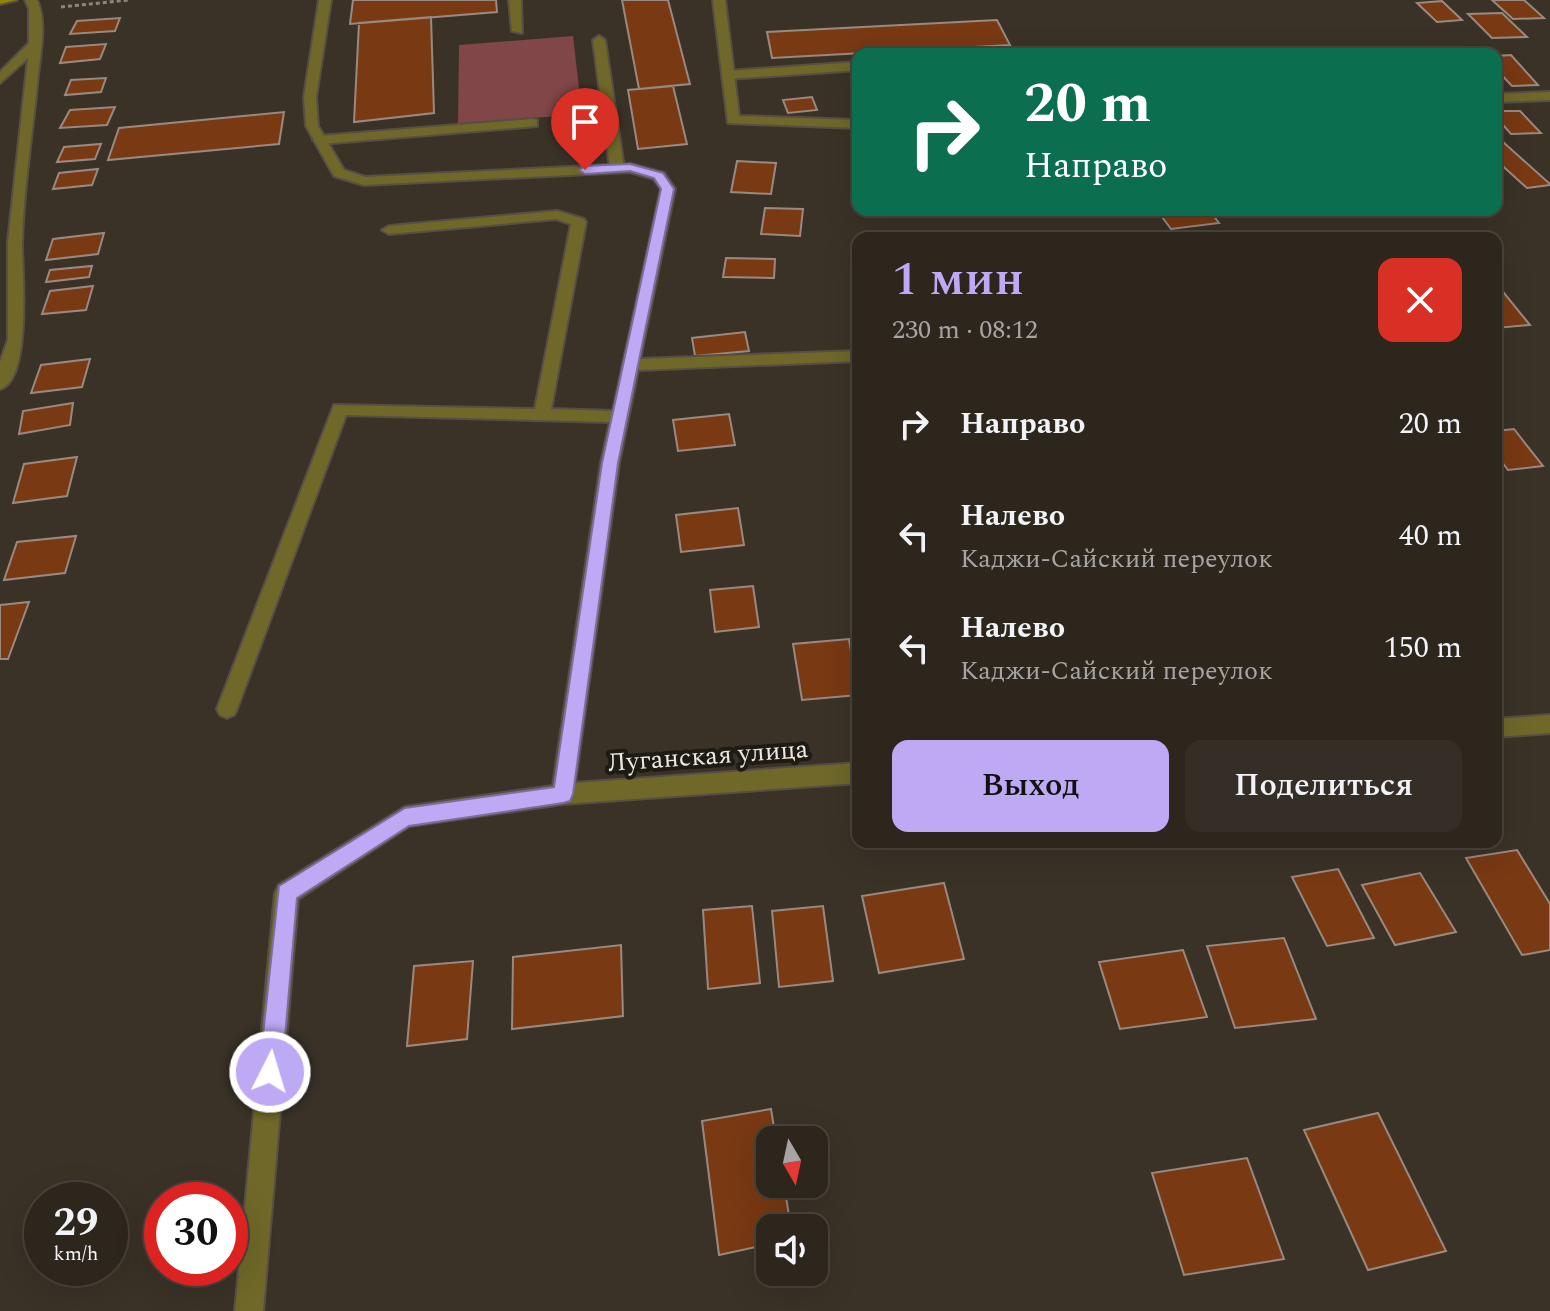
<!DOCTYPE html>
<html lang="ru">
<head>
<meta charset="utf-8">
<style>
  :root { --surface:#2c261d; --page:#342e26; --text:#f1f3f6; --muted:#a6a5a4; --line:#48433b; --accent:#bea9f5 }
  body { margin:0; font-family:Spectral,serif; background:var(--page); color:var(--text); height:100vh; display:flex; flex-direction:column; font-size:30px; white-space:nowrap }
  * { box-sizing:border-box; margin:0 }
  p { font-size:26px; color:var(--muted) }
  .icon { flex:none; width:44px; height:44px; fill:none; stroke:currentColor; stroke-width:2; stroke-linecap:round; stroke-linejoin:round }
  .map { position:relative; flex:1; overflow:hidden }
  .details { position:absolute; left:852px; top:232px; width:650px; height:616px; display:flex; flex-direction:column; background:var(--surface); border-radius:16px; box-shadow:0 8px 32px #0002,0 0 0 2px var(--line) }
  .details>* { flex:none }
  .top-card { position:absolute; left:852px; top:48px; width:650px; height:168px; border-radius:16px; box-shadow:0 8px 32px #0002,0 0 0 2px var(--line); background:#0b6e4f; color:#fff; overflow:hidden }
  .needle { width:52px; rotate:171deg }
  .fabs { position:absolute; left:756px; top:1126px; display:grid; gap:16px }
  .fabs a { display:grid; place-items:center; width:72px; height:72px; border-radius:16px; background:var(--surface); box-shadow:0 8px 32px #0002,0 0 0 2px var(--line); font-size:40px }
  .speed { position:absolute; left:24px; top:1182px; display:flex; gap:16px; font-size:40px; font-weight:700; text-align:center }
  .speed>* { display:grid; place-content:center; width:104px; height:104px; border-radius:50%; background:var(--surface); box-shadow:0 8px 32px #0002,0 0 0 2px var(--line); line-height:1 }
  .speed small { font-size:20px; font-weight:400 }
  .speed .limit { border:12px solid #d22; background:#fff; color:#111 }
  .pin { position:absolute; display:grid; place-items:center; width:68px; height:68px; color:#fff; margin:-82px -34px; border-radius:50% 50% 50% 0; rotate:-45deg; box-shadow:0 0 8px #0007 }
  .pin .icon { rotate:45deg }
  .me { position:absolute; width:88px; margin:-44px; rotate:5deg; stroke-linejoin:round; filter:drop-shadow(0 0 6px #0008) }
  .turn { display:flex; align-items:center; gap:28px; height:168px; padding:0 40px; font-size:36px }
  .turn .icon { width:104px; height:104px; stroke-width:2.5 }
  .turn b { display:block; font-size:56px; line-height:68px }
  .round { display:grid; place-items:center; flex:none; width:84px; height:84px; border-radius:16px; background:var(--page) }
  .headline { display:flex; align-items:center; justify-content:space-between; height:136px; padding:0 40px }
  h1 { font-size:48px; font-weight:600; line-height:60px; color:var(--accent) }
  .cta { display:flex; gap:16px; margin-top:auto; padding:16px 40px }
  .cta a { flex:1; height:92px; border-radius:16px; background:var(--accent); color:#111; font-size:32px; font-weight:600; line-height:92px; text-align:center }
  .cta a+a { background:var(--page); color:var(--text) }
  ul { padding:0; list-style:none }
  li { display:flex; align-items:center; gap:24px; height:112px; padding:0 40px }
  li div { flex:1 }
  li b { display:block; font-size:30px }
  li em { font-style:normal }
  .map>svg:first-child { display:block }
  .green { fill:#814647 }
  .building { fill:#783913; stroke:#998981; stroke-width:2 }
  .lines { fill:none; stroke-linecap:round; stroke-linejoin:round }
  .lane-casing { stroke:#574f45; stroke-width:4 }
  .street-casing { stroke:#574f45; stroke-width:4 }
  .secondary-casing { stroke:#574f45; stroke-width:4 }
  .path { stroke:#8d867d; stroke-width:3; stroke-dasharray:4 3; stroke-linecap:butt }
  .lane { fill:#6f6829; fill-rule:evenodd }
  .street { fill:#6f6829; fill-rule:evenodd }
  .secondary { fill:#908504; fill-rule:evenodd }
  .route { fill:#bea9f5; stroke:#7c6e9f; stroke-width:2 }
  .labels { text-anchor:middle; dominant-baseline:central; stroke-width:8; stroke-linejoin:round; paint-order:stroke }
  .street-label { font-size:26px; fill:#ede7e0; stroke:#1e1b15 }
</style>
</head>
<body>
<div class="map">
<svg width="1550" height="1311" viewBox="0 0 1550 1311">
  <rect width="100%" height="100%" fill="#3a3227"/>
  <path class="green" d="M573,36L582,114L458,124L459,45Z"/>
  <path class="building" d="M353,0H496L497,12L350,24Z
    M622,0H668L690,84L639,89Z
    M1492,0H1524L1544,18L1513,19Z
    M1442,1L1462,20L1437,22L1417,3Z
    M1502,13L1527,37L1492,38L1468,14Z
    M431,17L434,113L354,122L359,23Z
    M120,18L115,31L70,34L77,21Z
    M997,20L1010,45L772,58L767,32Z
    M106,44L100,59L60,63L66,47Z
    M1511,55L1538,85L1512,86L1496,69V56Z
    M106,78L101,92L65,95L71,80Z
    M673,86L687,144L638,149L628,90Z
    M812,97L817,110L788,113L783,100Z
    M115,107L107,125L60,128L70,110Z
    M1496,111H1520L1541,133L1511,134L1496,117Z
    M284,112L279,144L108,160L119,128Z
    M1503,142L1550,184V185L1527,188L1496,160V143Z
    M101,144L95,159L57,162L64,147Z
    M737,161L776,163L771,194L731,192Z
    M98,169L92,185L53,189L59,173Z
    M765,208L803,209L800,236L761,234Z
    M1157,210H1209L1219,223L1171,229Z
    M104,233L98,254L46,260L53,239Z
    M726,258L775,259L774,278L723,277Z
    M92,266L89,277L46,282L50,270Z
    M93,286L86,310L42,314L50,291Z
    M1496,288H1500L1530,325L1496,328Z
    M745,332L749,351L695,356L692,338Z
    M90,359L82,387L31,393L41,365Z
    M73,403L70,425L19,434L23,411Z
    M729,414L735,445L678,451L673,420Z
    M1514,429L1543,466L1508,470L1496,454V431Z
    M77,457L67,496L13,503L24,464Z
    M738,508L744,545L681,552L676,515Z
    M76,536L65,573L4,580L17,542Z
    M753,586L759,627L715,632L710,590Z
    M29,602L8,659H0V605Z
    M849,639L858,695L802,700L793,644Z
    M1517,850L1550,904V950L1522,955L1466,858Z
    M1338,869L1374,938L1327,946L1292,877Z
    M1420,873L1456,932L1395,945L1362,885Z
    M944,883L964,959L879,973L862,896Z
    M752,906L760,983L708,989L703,910Z
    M823,906L833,981L779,987L772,911Z
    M1284,938L1316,1019L1235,1028L1207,946Z
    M621,945L623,1016L512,1029L513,957Z
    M1183,950L1207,1017L1120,1029L1099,962Z
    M473,961L467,1039L407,1046L414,966Z
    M771,1109L776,1140H770V1184H784L791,1228H770V1244L719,1255L702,1121Z
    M1378,1113L1446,1251L1368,1270L1304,1130Z
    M1247,1158L1284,1259L1184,1275L1152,1173Z"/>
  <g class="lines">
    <defs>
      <path id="lane" d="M509,0H521L522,33L512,31Z
        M599,36L605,40L624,168L617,172L610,168L593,40Z
        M858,62V70L728,79L722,75L728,71Z
        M532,119L537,120V126L320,144L313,140L320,136Z"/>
      <path id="street" d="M25,0H37C48,24 39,59 37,85C32,137 23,191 22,244C22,271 32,380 0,389V362L8,340V242L28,58L0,83V72L29,43V9Z
        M319,0H331L316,97L318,126L344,170L365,177L630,164L664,173L675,189L640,359L858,351V361L638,370L619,463L575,783L858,763V783L563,804L409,826L298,899L263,1311H235L275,893L279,885L405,807L553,786L601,463L610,422L346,415L237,709L234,715L227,718L220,715L217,709L334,405L535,409L571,224L556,219L389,234L382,230L389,226L557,211L584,219L586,222L551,409L613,411L661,189L654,179L630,172L364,185L334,176L306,126L304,97Z
        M713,0H725L739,116L858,120V128L728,123Z
        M1550,92V100L1496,102V94Z
        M1550,715V733L1496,737V719Z"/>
      <path id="secondary" d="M0,0H17L0,4Z"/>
    </defs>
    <use href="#lane" class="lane-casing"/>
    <use href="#street" class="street-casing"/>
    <use href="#secondary" class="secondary-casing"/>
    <path class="path" d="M61,7L129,0"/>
    <use href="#lane" class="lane"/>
    <use href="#street" class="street"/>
    <use href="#secondary" class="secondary"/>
  </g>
  <path class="route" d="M630,164L663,173L674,189L618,463L573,794L570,801L563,803L409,826L297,898L282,1072L279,1080L270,1083L262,1080L259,1072L279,886L405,808L554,787L602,463L661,189L654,178L630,171L585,174L579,170L585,166Z"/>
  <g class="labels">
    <g class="street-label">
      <text transform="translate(708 756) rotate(-4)">Луганская улица</text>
    </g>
  </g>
</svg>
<div class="fabs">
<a><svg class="needle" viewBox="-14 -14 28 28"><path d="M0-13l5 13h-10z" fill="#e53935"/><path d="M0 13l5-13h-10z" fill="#a6a5a4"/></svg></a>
<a><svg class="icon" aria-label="sound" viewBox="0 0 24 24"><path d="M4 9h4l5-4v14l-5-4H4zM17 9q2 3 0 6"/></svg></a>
</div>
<div class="speed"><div>29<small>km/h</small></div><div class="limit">30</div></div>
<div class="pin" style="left:585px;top:170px;background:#d93025"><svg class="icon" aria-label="arrive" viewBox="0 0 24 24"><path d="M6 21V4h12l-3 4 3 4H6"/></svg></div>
<svg class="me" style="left:270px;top:1072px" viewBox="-20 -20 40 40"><circle r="17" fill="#bea9f5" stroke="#fff" stroke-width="3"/><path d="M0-11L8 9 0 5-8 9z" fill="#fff"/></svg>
<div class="top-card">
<div class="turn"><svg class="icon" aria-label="right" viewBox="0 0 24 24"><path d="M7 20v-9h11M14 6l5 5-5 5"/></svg><div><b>20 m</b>Направо</div></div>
</div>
<section class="details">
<div class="headline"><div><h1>1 мин</h1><p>230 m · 08:12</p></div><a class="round" style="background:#d93025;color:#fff"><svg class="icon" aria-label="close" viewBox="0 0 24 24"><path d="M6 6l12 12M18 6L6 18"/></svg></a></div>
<ul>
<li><svg class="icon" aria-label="right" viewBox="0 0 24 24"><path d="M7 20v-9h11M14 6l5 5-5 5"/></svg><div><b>Направо</b></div><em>20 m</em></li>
<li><svg class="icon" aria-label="left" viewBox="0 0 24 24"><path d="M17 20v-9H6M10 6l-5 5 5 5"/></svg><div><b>Налево</b><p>Каджи-Сайский переулок</p></div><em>40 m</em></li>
<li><svg class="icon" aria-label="left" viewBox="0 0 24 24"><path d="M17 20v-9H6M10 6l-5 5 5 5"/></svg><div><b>Налево</b><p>Каджи-Сайский переулок</p></div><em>150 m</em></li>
</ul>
<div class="cta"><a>Выход</a><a>Поделиться</a></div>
</section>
</div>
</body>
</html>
